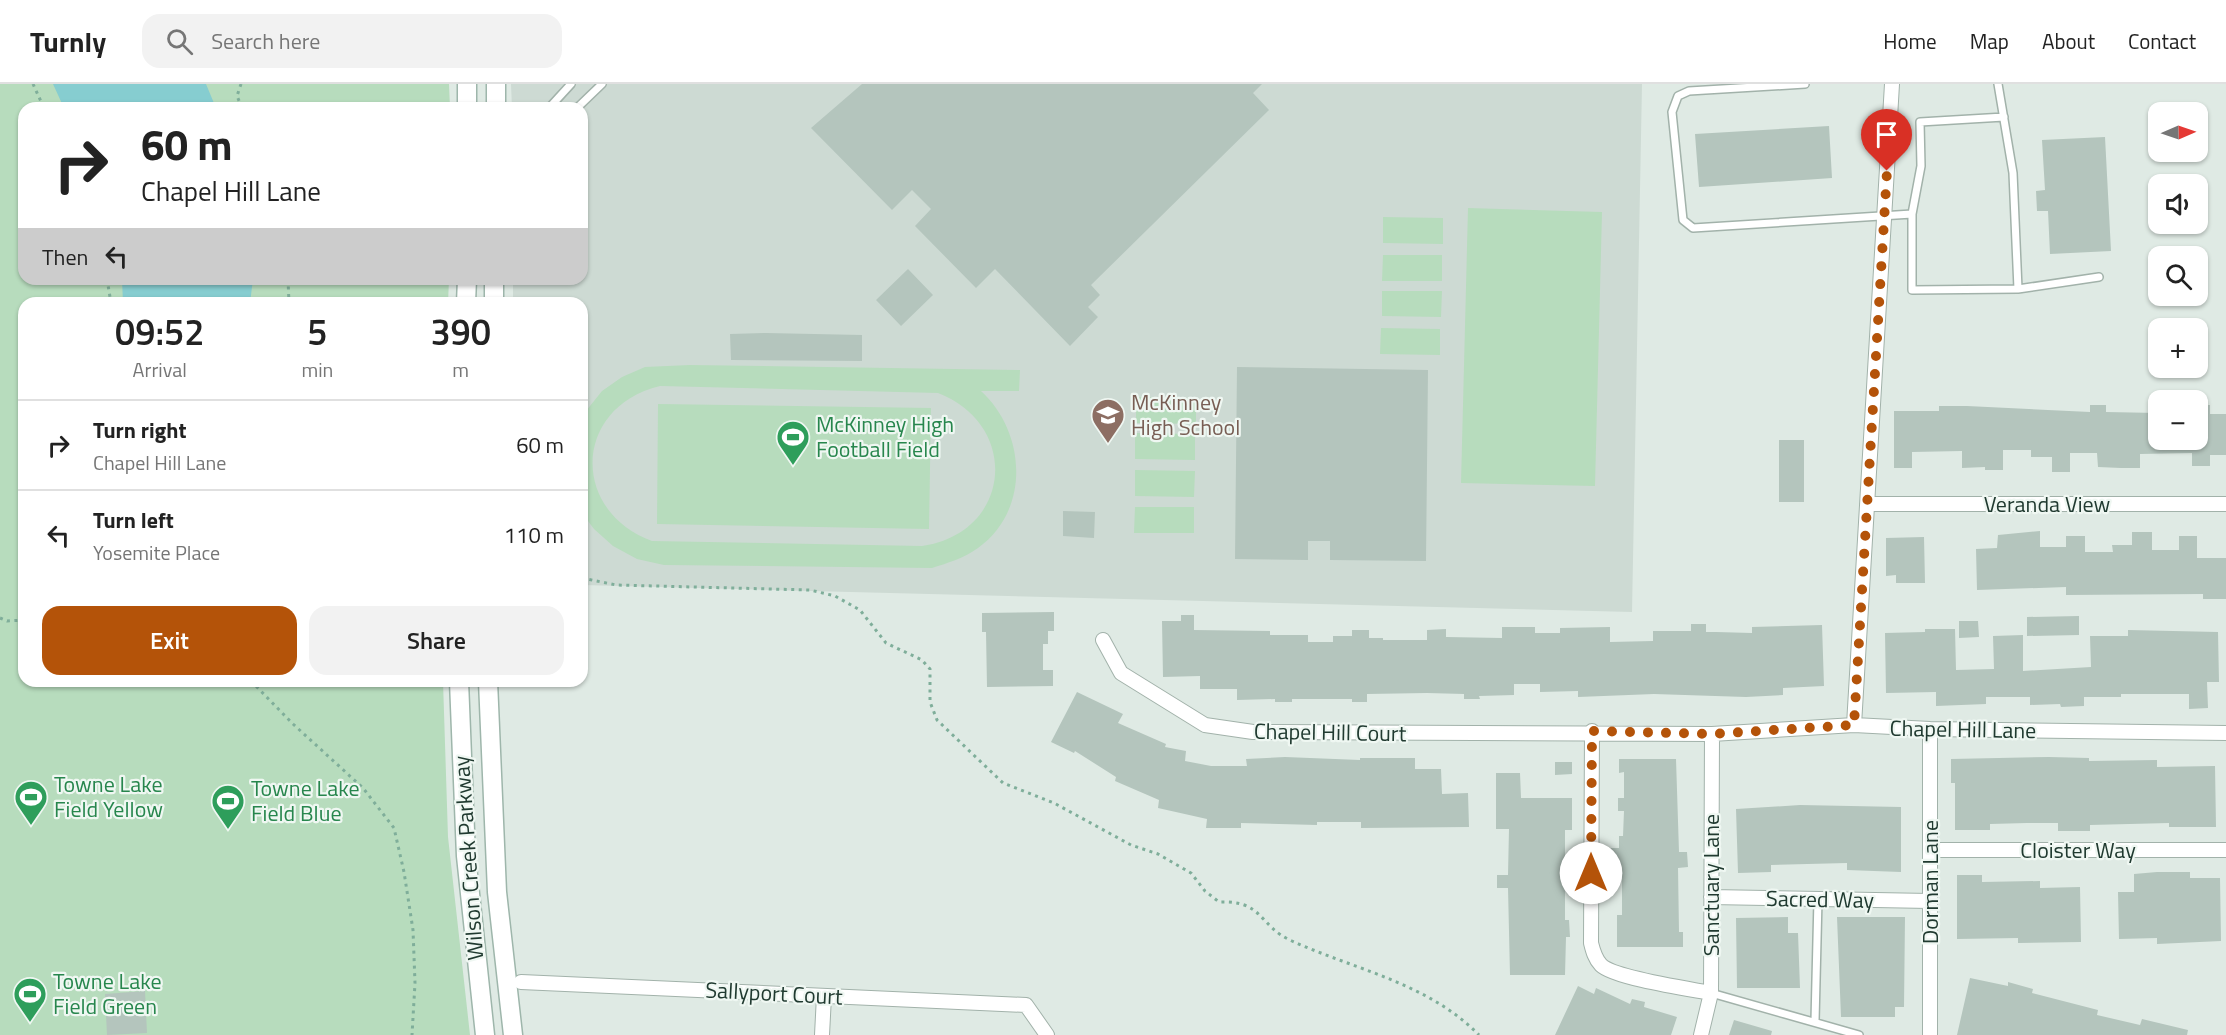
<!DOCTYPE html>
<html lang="en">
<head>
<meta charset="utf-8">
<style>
  :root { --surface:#fff; --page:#f2f2f2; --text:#222; --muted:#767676; --line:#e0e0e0; --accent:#b45309 }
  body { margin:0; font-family:"Titillium Web",sans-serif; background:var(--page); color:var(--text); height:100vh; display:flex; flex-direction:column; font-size:22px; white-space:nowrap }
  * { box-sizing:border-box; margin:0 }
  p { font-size:20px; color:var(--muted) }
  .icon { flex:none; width:33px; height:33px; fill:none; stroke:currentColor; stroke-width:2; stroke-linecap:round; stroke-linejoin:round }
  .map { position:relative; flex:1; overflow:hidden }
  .panel { position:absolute; left:18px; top:213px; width:570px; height:390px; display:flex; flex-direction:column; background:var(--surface); border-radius:18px; box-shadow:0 2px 4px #0004 }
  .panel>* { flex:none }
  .guide { position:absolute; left:18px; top:18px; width:570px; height:183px; border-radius:18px; box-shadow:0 2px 4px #0004; background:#fff; color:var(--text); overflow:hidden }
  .needle { width:39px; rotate:88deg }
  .buttons { position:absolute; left:2148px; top:18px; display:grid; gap:12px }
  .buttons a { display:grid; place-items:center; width:60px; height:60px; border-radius:12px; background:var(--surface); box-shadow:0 2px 4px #0004; font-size:30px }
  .pin { position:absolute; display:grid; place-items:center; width:51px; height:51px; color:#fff; margin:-62px -26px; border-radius:50% 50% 50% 0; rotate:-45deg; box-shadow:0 0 6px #0007 }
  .pin .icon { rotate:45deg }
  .me { position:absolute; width:66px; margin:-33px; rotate:0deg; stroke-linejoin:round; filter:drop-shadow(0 0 4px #0008) }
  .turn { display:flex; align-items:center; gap:21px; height:126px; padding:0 24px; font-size:27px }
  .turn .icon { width:78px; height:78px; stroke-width:2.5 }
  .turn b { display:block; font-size:42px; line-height:51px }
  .then { display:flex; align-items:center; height:57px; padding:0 24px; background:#0003; gap:12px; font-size:22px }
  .eta { display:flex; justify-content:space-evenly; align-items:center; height:102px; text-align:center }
  .eta b { font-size:36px; font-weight:600; line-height:42px }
  .primary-button { display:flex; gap:12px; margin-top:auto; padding:12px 24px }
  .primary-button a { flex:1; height:69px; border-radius:18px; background:var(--accent); color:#fff; font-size:24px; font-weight:600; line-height:69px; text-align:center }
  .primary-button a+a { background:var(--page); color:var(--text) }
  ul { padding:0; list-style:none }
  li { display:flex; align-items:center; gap:18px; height:90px; padding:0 24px; border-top:2px solid var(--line) }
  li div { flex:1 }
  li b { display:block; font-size:22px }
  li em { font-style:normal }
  header { display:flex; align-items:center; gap:36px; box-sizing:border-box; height:84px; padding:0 30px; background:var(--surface); border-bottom:2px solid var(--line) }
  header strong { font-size:28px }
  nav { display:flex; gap:33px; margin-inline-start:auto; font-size:21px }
  .search { width:420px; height:54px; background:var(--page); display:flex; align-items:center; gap:15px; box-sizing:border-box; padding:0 21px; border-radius:18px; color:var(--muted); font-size:22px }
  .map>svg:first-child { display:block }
  .built { fill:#cddad3 }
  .green { fill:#b7dcbd; fill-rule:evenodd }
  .water { fill:#86cdd0 }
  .building { fill:#b4c5bd }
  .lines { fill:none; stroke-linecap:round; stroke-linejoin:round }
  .service-casing { stroke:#a2b2aa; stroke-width:10 }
  .minor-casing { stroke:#a2b2aa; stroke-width:16 }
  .secondary-casing { stroke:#9eb6ab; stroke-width:21 }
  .path { stroke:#7fae9a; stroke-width:3; stroke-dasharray:3 4.5; stroke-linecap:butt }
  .service { stroke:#fff; stroke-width:7 }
  .minor { stroke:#fff; stroke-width:14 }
  .secondary { stroke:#fff; stroke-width:18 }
  .route { stroke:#b45309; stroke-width:10; stroke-dasharray:0 18 }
  .labels { text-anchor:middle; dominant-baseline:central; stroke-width:4.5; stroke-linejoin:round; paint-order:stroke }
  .education-label { font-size:22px; fill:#785e54; stroke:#eff7f2; text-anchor:start }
  .leisure-label { font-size:22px; fill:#27864d; stroke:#eff7f2; text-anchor:start }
  .street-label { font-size:22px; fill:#203a30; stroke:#eff7f2 }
</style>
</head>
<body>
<header>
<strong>Turnly</strong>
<div class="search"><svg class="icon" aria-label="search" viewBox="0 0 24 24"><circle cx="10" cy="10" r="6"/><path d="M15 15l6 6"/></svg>Search here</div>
<nav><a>Home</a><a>Map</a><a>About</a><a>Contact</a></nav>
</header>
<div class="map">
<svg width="2226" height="951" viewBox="0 0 2226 951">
  <rect width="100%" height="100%" fill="#dfeae4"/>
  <path class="built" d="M511,0H1642L1632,528L582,501V219H513V195H582V24H512Z"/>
  <path class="green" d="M0,0H449L450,24H24V195H449L448,219H24V597H443L448,753L470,951H0Z
    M1468,124L1602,128L1595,402L1461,399Z
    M1383,133L1443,134V160L1383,159Z
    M1383,171H1442V197H1382Z
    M1382,207H1442L1441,233L1382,232Z
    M1381,244L1440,245V271L1380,270Z
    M690,281L1020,286L1019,307H981C1026,348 1031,426 978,464C964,474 948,479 932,484L664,481L637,475L613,462L594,445L582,429V332L602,307L622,293L645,283ZM660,302L938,309C1021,341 1012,449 922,462L652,457C570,427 573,323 660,302Z
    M1136,313L1196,314V340L1136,339Z
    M658,320L931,324L929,445L657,440Z
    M1135,349L1195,350V376L1135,375Z
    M1135,386L1195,387L1194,413L1135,412Z
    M1135,423H1194V449H1134Z"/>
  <path class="water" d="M53,0H206L216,24H64Z
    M122,195H253L250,219H123Z"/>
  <path class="building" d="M862,0H1262L1253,9L1269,26L1091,201L1100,211L1088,223L1098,233L1070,262L995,185L976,204L915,142L931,125L912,106L892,126L811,44Z
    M1829,42L1832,94L1699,103L1695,50Z
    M2105,53L2111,167L2050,170L2048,127H2037L2036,107L2045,106L2042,56Z
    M908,185L933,211L901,242L876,216Z
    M766,249L862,251V277L731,276L730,250Z
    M1237,283L1428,286L1426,477L1330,476V457H1308V476L1235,475Z
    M2090,321H2106V328L2158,329V356H2198V321H2210V330H2226V371H2210V382H2192V369L2140,370V384H2121L2098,383L2097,369H2070V388H2052V373H2031V366H2003V386H1985V383L1962,384V367L1912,368V384H1894V327H1939V322H1967L2090,328Z
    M1779,356H1804V418H1779Z
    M1063,427L1095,428L1094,454L1063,452Z
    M2040,447V463H2066V452H2085V468H2113L2112,461H2132V448H2152V466H2179V452H2197V474H2226V515H2203V510L2066,511V503L1977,506L1976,465L1997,464L1998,451Z
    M1924,453L1925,499H1896V491L1886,492V454Z
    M1054,528V547H1048V560H1043V586H1053V602L987,603L986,548H982V529Z
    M1181,531H1194V546L1270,547V551H1308V558H1333V552H1352V546H1369V554H1383V556H1427V546L1446,545V553L1502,554V543H1535V549H1560V544L1610,543V558L1653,557V547H1691V540H1706V548H1716L1752,549V543L1822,541L1824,602L1783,604V611L1746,613L1654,610L1578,613V607L1540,608V600H1514V611L1479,612L1480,615H1464V610L1427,609L1367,610V618H1352V615H1292V618H1275V615L1237,616V605H1200V592L1163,593L1162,537H1181Z
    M2079,532V551L2027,552V533Z
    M1959,537H1978L1979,553L1959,554Z
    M1925,545H1955L1956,586L1994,585L1993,552L2023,551V587L2091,583L2090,552H2128V546L2218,548L2219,598H2207L2208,624L2189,625V610H2121V613H2084V622L2061,623L2060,620L2030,621V613H1986V620L1936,622V608L1886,609L1885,549L1925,548Z
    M1077,608L1123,630L1118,639L1166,660L1165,663L1186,667L1185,677L1211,682H1247L1246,675L1285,673L1360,676V674H1415V685H1441L1442,710L1468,709L1469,743L1361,744V738H1317V741L1241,739V744H1206L1207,735L1158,724L1159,716L1115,697L1116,693L1075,667L1074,669L1051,658Z
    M2049,673L2089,674V677L2157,676V683L2215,682L2216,743H2169V739L2090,741V747H2058V739H2027L1990,740V746H1955V699H1951V675Z
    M1619,675H1676L1679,768H1687L1688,783L1678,784L1679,848H1683V863H1617V831H1622V784H1611V764H1619V752H1623L1624,727H1618V714H1624V688L1619,689Z
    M1555,678H1572V690L1555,691Z
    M1496,689H1520L1521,714H1572V746H1565V836H1569L1570,853H1566L1565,891H1510L1508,804H1497V791H1508L1509,745H1496Z
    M1800,721L1901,723V788L1847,786V779L1771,781V788L1738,789L1736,725Z
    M2157,788H2190V794H2220L2221,857L2157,860V854L2119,855L2118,808H2134V790Z
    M1957,791H1982V798L2040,797V804L2080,803L2081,858L2018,859V854L1957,855Z
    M1788,833V849H1798L1800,904H1737L1736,834Z
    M1837,833H1905L1904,923H1895V933H1841Z
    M1970,894L2008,902V898L2033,905L2032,909L2098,926L2097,931L2140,941L2142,935L2188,946L2187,951H1957Z
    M1578,902L1594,910L1596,904L1630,920L1632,915L1645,918L1644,923L1677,933L1671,951H1555Z
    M145,907L147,949L107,951L105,910Z
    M1734,936L1772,947L1771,951H1729Z"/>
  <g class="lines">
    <defs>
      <path id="service" d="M1805,0L1689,7L1678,12L1672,28L1683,136L1693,144L1912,130V206L2018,205L2013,89L1998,0
        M549,24L571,0
        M577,24L602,0
        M1912,130L1921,82L1920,38L2004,33
        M2018,205L2099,193
        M1711,909L1859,951
        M1815,937L1818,815"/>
      <path id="minor" d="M1867,420H2226
        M1103,556L1121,589L1205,641L1253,648L1712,650L1854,641L1930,645L2226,649
        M1854,641L1892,0
        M1592,647L1591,859C1593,867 1595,875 1601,881C1614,894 1690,905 1711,909
        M1930,766H2226
        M1711,813L1930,817
        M521,898L1026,921L1047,951
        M822,951L824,912
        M1701,951L1711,909L1712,650
        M1930,951V645"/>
      <path id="secondary" d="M467,0V24
        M496,0V24
        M466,219L467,195
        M494,219V195
        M459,597L466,772L485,951
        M488,597L497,808L513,951"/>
    </defs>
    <use href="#service" class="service-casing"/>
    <use href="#minor" class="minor-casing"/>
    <use href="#secondary" class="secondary-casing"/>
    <path class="path" d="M33,0L44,24
      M241,0L237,12L242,24
      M107,195L111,219
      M288,195L289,219
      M582,494L616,501L810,506L835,512L860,526L886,559L922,576L930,585V618L937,636L1003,699L1054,719L1131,761L1158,770L1191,789L1205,807L1219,818C1264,816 1258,842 1292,857C1356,886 1428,899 1479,951
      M0,534L7,537L24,536
      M251,597L293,640L363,704L394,744L404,788L413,846L415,899L412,951"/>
    <use href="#service" class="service"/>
    <use href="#minor" class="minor"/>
    <use href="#secondary" class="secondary"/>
  </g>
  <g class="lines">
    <path class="route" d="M1591,789L1592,647L1712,650L1854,641L1887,87"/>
  </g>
  <defs>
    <symbol id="school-pin" viewBox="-11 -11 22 30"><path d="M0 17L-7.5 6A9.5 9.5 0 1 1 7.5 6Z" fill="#8d6e63" stroke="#eff7f2"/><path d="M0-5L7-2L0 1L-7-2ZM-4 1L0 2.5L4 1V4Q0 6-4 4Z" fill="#fff"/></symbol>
    <symbol id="stadium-pin" viewBox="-11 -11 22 30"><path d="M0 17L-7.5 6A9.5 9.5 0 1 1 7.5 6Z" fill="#2e9e5b" stroke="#eff7f2"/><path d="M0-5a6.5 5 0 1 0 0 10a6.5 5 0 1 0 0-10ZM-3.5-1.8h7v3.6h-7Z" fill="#fff"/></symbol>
  </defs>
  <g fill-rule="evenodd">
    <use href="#school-pin" x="1089" y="312" width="38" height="52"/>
    <use href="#stadium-pin" x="774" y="334" width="38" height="52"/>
    <use href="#stadium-pin" x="12" y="694" width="38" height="52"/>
    <use href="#stadium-pin" x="209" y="698" width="38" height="52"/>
    <use href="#stadium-pin" x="11" y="891" width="38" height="52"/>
  </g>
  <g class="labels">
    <g class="education-label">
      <text x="1131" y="318">McKinney<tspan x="1131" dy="25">High School</tspan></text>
    </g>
    <g class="leisure-label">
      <text x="816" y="340">McKinney High<tspan x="816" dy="25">Football Field</tspan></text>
      <text x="54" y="700">Towne Lake<tspan x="54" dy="25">Field Yellow</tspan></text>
      <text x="251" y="704">Towne Lake<tspan x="251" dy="25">Field Blue</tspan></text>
      <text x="53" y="897">Towne Lake<tspan x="53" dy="25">Field Green</tspan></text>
    </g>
    <g class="street-label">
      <text x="2047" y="420">Veranda View</text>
      <text transform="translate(1963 645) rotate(1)">Chapel Hill Lane</text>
      <text transform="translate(1330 648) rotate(1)">Chapel Hill Court</text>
      <text x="2078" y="766">Cloister Way</text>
      <text transform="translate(468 774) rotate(-94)">Wilson Creek Parkway</text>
      <text transform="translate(1930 798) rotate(-90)">Dorman Lane</text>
      <text transform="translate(1711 801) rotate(-90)">Sanctuary Lane</text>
      <text transform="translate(1820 815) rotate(1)">Sacred Way</text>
      <text transform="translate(774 909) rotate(3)">Sallyport Court</text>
    </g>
  </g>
</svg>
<div class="buttons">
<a><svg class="needle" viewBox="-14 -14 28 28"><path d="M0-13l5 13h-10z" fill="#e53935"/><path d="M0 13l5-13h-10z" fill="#767676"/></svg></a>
<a><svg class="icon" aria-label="sound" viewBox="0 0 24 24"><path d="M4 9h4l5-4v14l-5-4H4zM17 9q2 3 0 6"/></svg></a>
<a><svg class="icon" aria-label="search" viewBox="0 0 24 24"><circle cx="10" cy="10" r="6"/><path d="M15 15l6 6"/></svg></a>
<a>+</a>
<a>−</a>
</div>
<div class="pin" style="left:1887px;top:87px;background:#d93025"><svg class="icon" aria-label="arrive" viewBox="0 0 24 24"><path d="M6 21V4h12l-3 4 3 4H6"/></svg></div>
<svg class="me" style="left:1591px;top:789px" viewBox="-20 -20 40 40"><circle r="19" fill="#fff"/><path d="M0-13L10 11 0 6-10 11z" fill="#b45309"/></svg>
<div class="guide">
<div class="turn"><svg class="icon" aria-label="right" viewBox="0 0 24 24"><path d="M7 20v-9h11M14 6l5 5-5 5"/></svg><div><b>60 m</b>Chapel Hill Lane</div></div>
<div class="then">Then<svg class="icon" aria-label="left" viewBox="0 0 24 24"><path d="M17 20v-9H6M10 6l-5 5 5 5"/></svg></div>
</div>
<section class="panel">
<div class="eta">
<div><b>09:52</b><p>Arrival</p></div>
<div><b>5</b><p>min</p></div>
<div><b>390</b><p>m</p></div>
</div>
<ul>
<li><svg class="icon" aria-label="right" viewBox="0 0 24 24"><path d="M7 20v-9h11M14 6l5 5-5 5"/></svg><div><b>Turn right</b><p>Chapel Hill Lane</p></div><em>60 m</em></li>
<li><svg class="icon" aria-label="left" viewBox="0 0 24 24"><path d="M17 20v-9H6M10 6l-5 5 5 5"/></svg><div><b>Turn left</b><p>Yosemite Place</p></div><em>110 m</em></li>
</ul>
<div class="primary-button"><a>Exit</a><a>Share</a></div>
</section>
</div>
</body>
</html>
